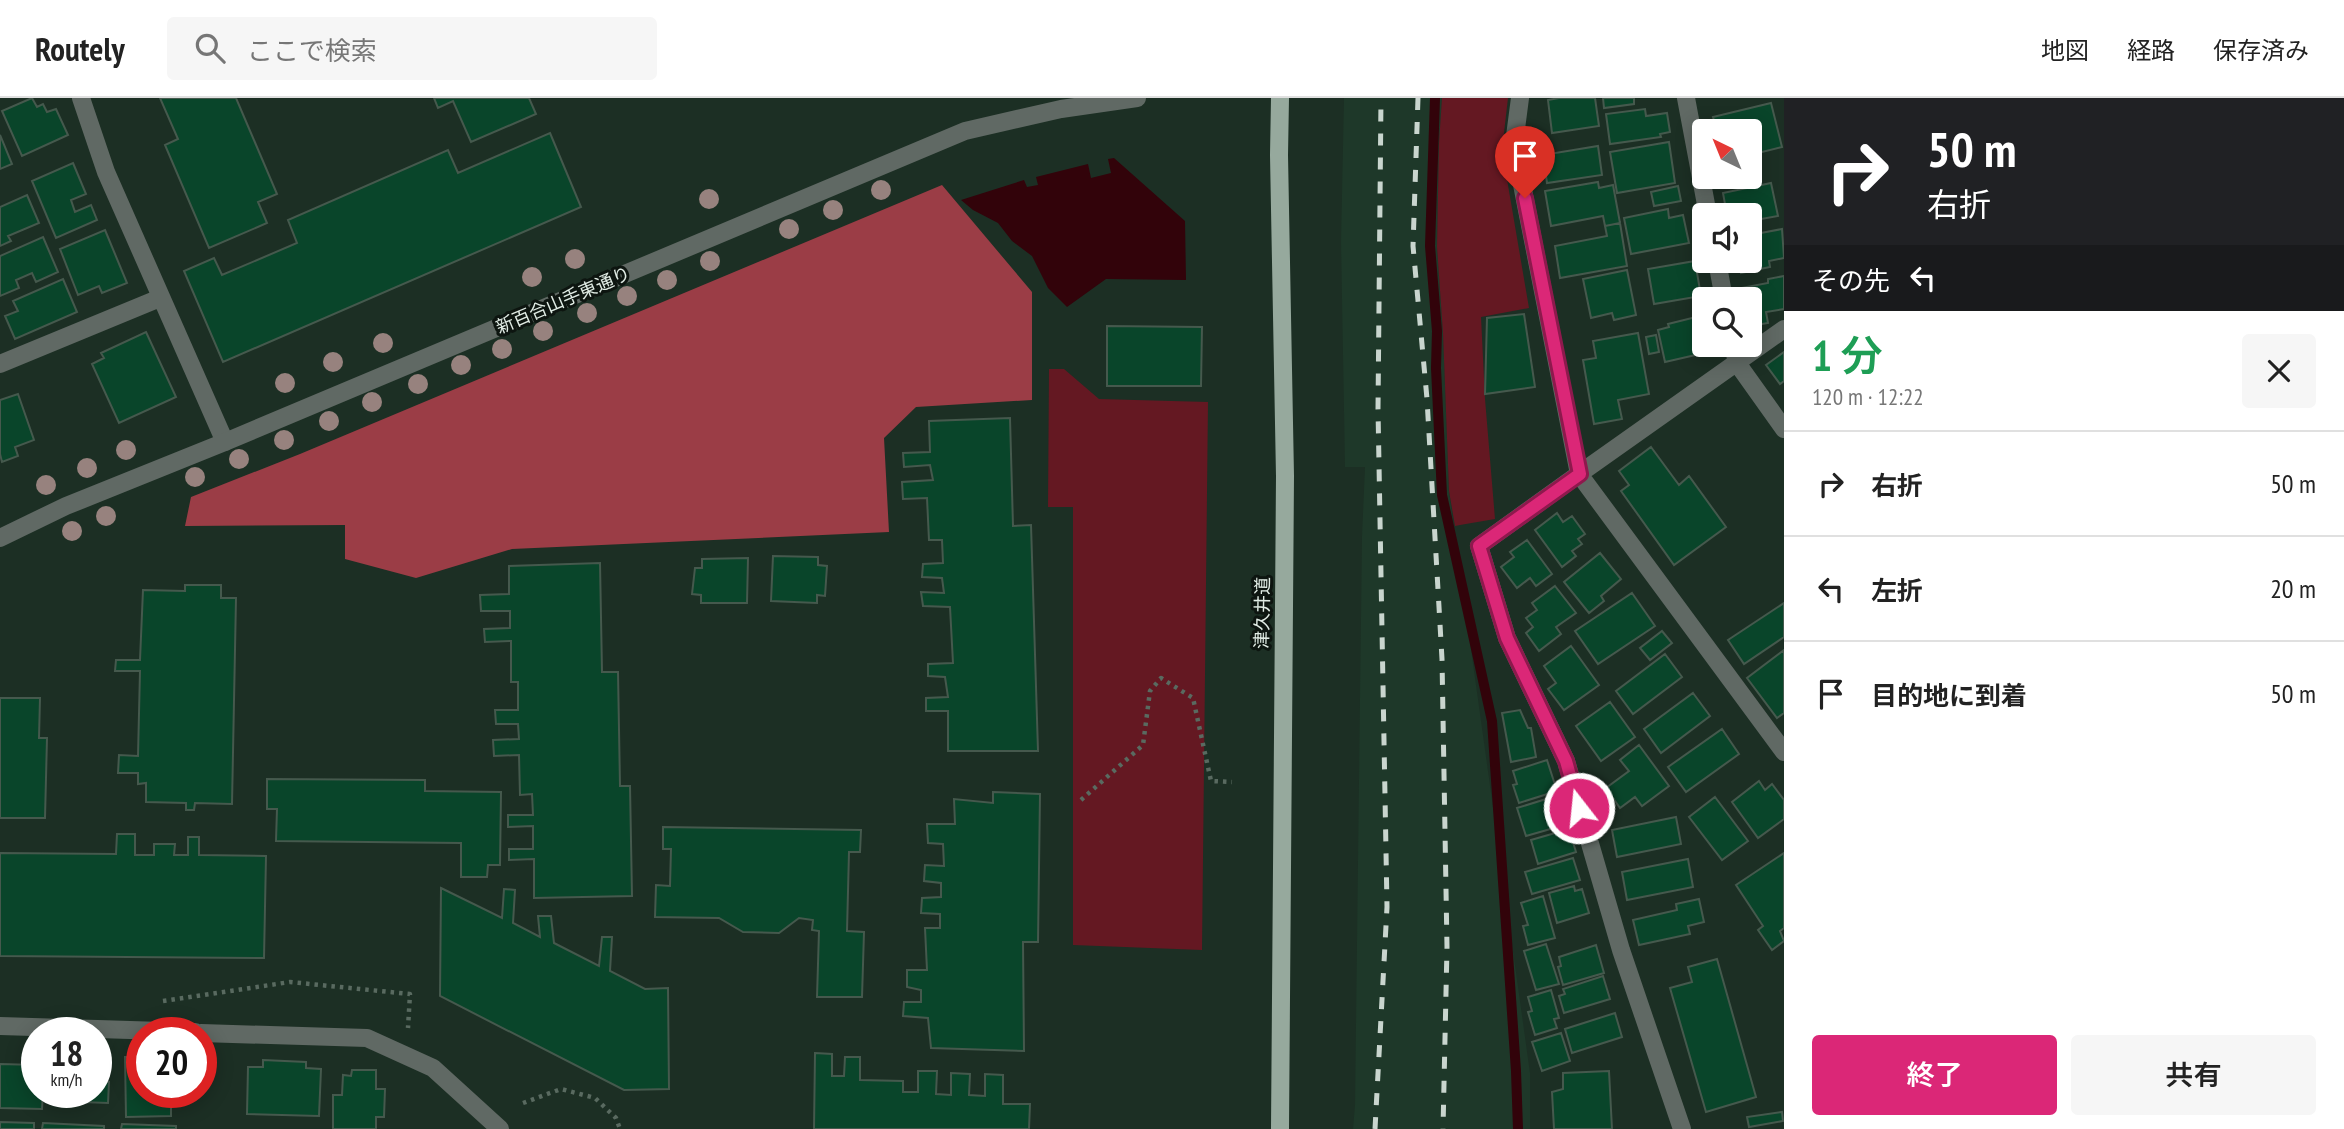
<!DOCTYPE html>
<html lang="ja">
<head>
<meta charset="utf-8">
<style>
  :root { --surface:#fff; --page:#f6f6f6; --text:#222; --muted:#767676; --line:#e0e0e0; --accent:#db2777 }
  body { margin:0; font-family:"PT Sans Narrow","Noto Sans JP",sans-serif; background:var(--page); color:var(--text); height:100vh; display:flex; flex-direction:column; font-size:26px; white-space:nowrap }
  * { box-sizing:border-box; margin:0 }
  p { font-size:23px; color:var(--muted) }
  .icon { flex:none; width:38px; height:38px; fill:none; stroke:currentColor; stroke-width:2; stroke-linecap:round; stroke-linejoin:round }
  .map { position:relative; flex:1; overflow:hidden }
  .drawer { display:flex; flex-direction:column; background:var(--surface); width:560px }
  .drawer>* { flex:none }
  .top-card { background:#202124; color:#fff; overflow:hidden }
  .needle { width:46px; rotate:317deg }
  .controls { position:absolute; left:1692px; top:21px; display:grid; gap:14px }
  .controls a { display:grid; place-items:center; width:70px; height:70px; border-radius:7px; background:var(--surface); box-shadow:0 4px 18px #0003; font-size:35px }
  .speed { position:absolute; left:21px; top:919px; display:flex; gap:14px; font-size:35px; font-weight:700; text-align:center }
  .speed>* { display:grid; place-content:center; width:91px; height:91px; border-radius:50%; background:var(--surface); box-shadow:0 4px 18px #0003; line-height:1 }
  .speed small { font-size:18px; font-weight:400 }
  .speed .limit { border:10px solid #d22; background:#fff; color:#111 }
  .pin { position:absolute; display:grid; place-items:center; width:60px; height:60px; color:#fff; margin:-72px -30px; border-radius:50% 50% 50% 0; rotate:-45deg; box-shadow:0 0 7px #0007 }
  .pin .icon { rotate:45deg }
  .me { position:absolute; width:77px; margin:-38px; rotate:344deg; stroke-linejoin:round; filter:drop-shadow(0 0 5px #0008) }
  .turn { display:flex; align-items:center; gap:24px; height:147px; padding:0 28px; font-size:32px }
  .turn .icon { width:91px; height:91px; stroke-width:2.5 }
  .turn b { display:block; font-size:49px; line-height:60px }
  .then { display:flex; align-items:center; height:66px; padding:0 28px; background:#0003; gap:14px; font-size:26px }
  .round { display:grid; place-items:center; flex:none; width:74px; height:74px; border-radius:7px; background:var(--page) }
  .summary { display:flex; align-items:center; justify-content:space-between; height:119px; padding:0 28px }
  h1 { font-size:42px; font-weight:600; line-height:52px; color:#1e9e55 }
  .cta { display:flex; gap:14px; margin-top:auto; padding:14px 28px }
  .cta a { flex:1; height:80px; border-radius:7px; background:var(--accent); color:#fff; font-size:28px; font-weight:600; line-height:80px; text-align:center }
  .cta a+a { background:var(--page); color:var(--text) }
  ul { padding:0; list-style:none }
  li { display:flex; align-items:center; gap:21px; height:105px; padding:0 28px; border-top:2px solid var(--line) }
  li div { flex:1 }
  li b { display:block; font-size:26px }
  li em { font-style:normal }
  header { display:flex; align-items:center; gap:42px; box-sizing:border-box; height:98px; padding:0 35px; background:var(--surface); border-bottom:2px solid var(--line) }
  header strong { font-size:33px }
  nav { display:flex; gap:38px; margin-inline-start:auto; font-size:24px }
  .search { width:490px; height:63px; background:var(--page); display:flex; align-items:center; gap:18px; box-sizing:border-box; padding:0 24px; border-radius:7px; color:var(--muted); font-size:26px }
  main { display:flex; flex:1; min-height:0 }
  .map>svg:first-child { display:block }
  .built { fill:#1e3829 }
  .green { fill:#641822 }
  .forest { fill:#9b3d46 }
  .water { fill:#32030a }
  .lines { fill:none; stroke-linecap:round; stroke-linejoin:round }
  .stream { stroke:#32030a; stroke-width:10 }
  .building { fill:#09452a; stroke:#45594d; stroke-width:2 }
  .path { stroke:#596a60; stroke-width:4.5; stroke-dasharray:3.5 5; stroke-linecap:butt }
  .service { stroke:#606964; stroke-width:18 }
  .minor { stroke:#606964; stroke-width:18 }
  .tertiary { stroke:#606964; stroke-width:18 }
  .primary { stroke:#96a99d; stroke-width:18 }
  .rail { stroke:#c9d5ce; stroke-width:5; stroke-dasharray:12 12; stroke-linecap:butt }
  .tree { fill:#97827e }
  .route-casing { stroke:#8e194d; stroke-width:18 }
  .route { stroke:#db2777; stroke-width:12 }
  .labels { text-anchor:middle; dominant-baseline:central; stroke-width:6; stroke-linejoin:round; paint-order:stroke }
  .street-label { font-size:18px; fill:#e1ece5; stroke:#0d1510 }
</style>
</head>
<body>
<header>
<strong>Routely</strong>
<div class="search"><svg class="icon" aria-label="search" viewBox="0 0 24 24"><circle cx="10" cy="10" r="6"/><path d="M15 15l6 6"/></svg>ここで検索</div>
<nav><a>地図</a><a>経路</a><a>保存済み</a></nav>
</header>
<main>
<div class="map">
<svg width="1784" height="1031" viewBox="0 0 1784 1031">
  <rect width="100%" height="100%" fill="#1c2f24"/>
  <path class="built" d="M1344,0H1442L1439,45L1437,149L1443,235L1449,393L1530,975V1031H1353L1355,1007L1362,438L1365,369H1345L1341,144Z"/>
  <path class="green" d="M1442,0H1508L1502,52L1529,210L1481,219L1485,301L1495,421L1460,427L1455,428L1449,393L1443,235L1437,149L1439,45Z
    M1049,271H1064L1099,301L1208,304L1202,852L1073,847V409H1048Z"/>
  <path class="forest" d="M942,87L1032,194V302L916,309L884,340L889,434L512,451L416,480L345,461V427L185,428L191,399L300,356Z"/>
  <path class="water" d="M1114,60L1185,123L1186,182L1106,181L1067,209L1048,190L1032,158L1012,143L998,125L973,112L961,102L1024,82L1027,89L1038,87L1036,79L1088,66L1091,80L1111,75L1108,61Z"/>
  <g class="lines">
    <path class="stream" d="M1435,0L1430,148L1437,233L1436,270L1442,397L1492,623L1516,973L1518,1031"/>
  </g>
  <path class="building" d="M32,0L37,9L43,6L47,14L56,11L68,37L22,58L2,13Z
    M160,0H236L277,96L258,104L267,125L209,150L165,47L178,41Z
    M434,0H529L536,16L471,44L453,3L438,10Z
    M1559,0H1595L1599,28L1552,35L1548,2Z
    M1603,0H1634V6L1604,10Z
    M1771,5L1782,49L1750,57V33H1717L1713,19Z
    M1645,11L1646,18L1667,15L1670,34L1660,36L1661,39L1610,46L1606,16Z
    M550,35L581,109L223,264L184,173L214,160L222,177L297,145L288,122L448,52L458,75Z
    M0,37L12,66L0,71Z
    M1669,44L1675,85L1617,95L1610,54Z
    M1598,48L1602,77L1547,85L1543,57Z
    M73,65L86,96L71,102L75,114L91,107L97,122L56,140L32,83Z
    M1598,84L1599,90L1613,87L1620,125L1605,128L1603,118L1551,128L1545,93Z
    M1771,85L1778,118L1750,123V117H1727L1723,95Z
    M1678,88L1681,103L1654,108L1651,94Z
    M27,97L39,125L8,138L11,143L0,148V109Z
    M1668,111L1669,120L1683,117L1689,145L1631,156L1624,120Z
    M1620,125L1627,168L1560,180L1555,148L1607,138L1605,128Z
    M1782,131L1784,160L1769,163L1770,169L1741,175L1738,163H1750V137Z
    M105,132L127,185L102,195L99,188L78,197L60,151Z
    M43,139L58,174L36,184L32,175L16,182L19,190L0,198V158Z
    M1695,163L1701,198L1654,206L1648,171Z
    M1627,172L1636,217L1614,222L1612,215L1591,220L1583,181Z
    M1784,178V211L1766,214L1768,225L1750,228V201H1738L1736,191L1768,185V181Z
    M63,181L77,214L15,241L5,218L18,213L13,203Z
    M1524,216L1535,289L1485,296L1487,220Z
    M1704,217V247H1712L1713,253L1665,264L1658,232L1669,229L1668,226Z
    M1107,228L1202,229L1201,288H1107Z
    M146,234L176,299L119,325L92,266L104,260L101,255Z
    M1638,235L1649,296L1618,302L1622,321L1594,326L1583,262L1596,260L1593,243Z
    M1656,237L1659,254L1649,256L1646,239Z
    M1784,254V283L1780,286L1766,267Z
    M18,296L34,342L15,349L18,358L2,364L0,356V302Z
    M1010,320L1013,428L1031,427L1038,653H948V613H926V600L948,599L945,579L928,578V566L953,565L950,509L923,508L921,494L944,495L942,480L922,479L923,466L943,465L942,442H929L927,400L903,401L902,384L933,382L930,367L904,369L903,355L930,354L929,323Z
    M1651,349L1679,387L1689,378L1726,429L1674,467L1621,393L1629,387L1619,373Z
    M1557,415L1563,424L1572,418L1585,436L1578,441L1582,446L1572,453L1576,458L1562,469L1535,432Z
    M1527,442L1552,476L1536,488L1530,480L1517,490L1501,469L1514,459L1510,454Z
    M1600,455L1621,481L1601,498L1604,503L1589,515L1564,484Z
    M773,458L818,459V467L827,468L825,498L817,497V505L771,503Z
    M748,460L747,505H701V497L692,496L695,470H702V461Z
    M600,465L602,574H618L620,688H630L632,798L534,800V761L509,762V751H533V728L508,729V717H533L532,696L520,697L519,657L494,658L493,642L519,641L518,626H496L495,612H518V584H511V543L485,544L484,531L510,530V513H481L480,497L509,496V468Z
    M185,487H221V500H236L232,706L195,705L194,712H186V705L146,704V685L138,686V675H118L119,657L138,658L140,573H115L116,562H140L143,492L185,493Z
    M1555,488L1576,515L1556,529L1561,536L1539,553L1526,535L1533,529L1526,520L1537,512L1532,505Z
    M1632,495L1655,528L1598,566L1575,533Z
    M1784,505V539L1744,566L1728,542Z
    M1662,533L1672,545L1650,562L1640,550Z
    M1571,548L1599,587L1564,612L1548,591L1556,585L1544,568Z
    M1784,552V615L1777,620L1747,580Z
    M1665,556L1682,579L1633,616L1616,593Z
    M1693,595L1710,618L1661,655L1644,631Z
    M0,600H40L39,640H47L45,720H0Z
    M1610,604L1635,639L1601,663L1576,628Z
    M1520,612L1528,630H1531L1536,659L1511,664L1502,615Z
    M1722,631L1739,656L1686,694L1668,669Z
    M1639,647L1669,688L1642,708L1635,699L1620,710L1606,690L1629,673L1620,662Z
    M1547,662L1557,693L1519,705L1513,687L1517,686L1513,673Z
    M267,681L425,682V693L501,694L500,767H488L487,779H461V745L276,743L277,711H267Z
    M1759,683L1765,692L1772,686L1784,702V721L1758,740L1732,704Z
    M993,694L1040,696L1038,844H1023L1024,953L931,950L928,920L903,918L904,904H921V892L907,889V872H927L925,830H940V816L921,815L922,800L941,799V785L924,783L925,767L944,768L943,746L928,745L927,726H955L954,701L993,705Z
    M1559,697L1568,726L1526,738L1517,710Z
    M1715,699L1748,743L1722,762L1689,719Z
    M1676,719L1681,746L1617,759L1612,732Z
    M663,729L861,732L860,754H849L847,833L864,834L862,899H817L819,833L812,832L813,822L799,820L779,835L743,834L719,820L655,819L656,787L670,788L671,751H663Z
    M1569,731L1576,754L1538,766L1531,742Z
    M117,736H135V757H154V746H175L174,757H188V739H199V757L266,758L264,860L0,858V755L116,756Z
    M1784,755V830L1780,833L1784,843L1772,852L1758,832L1763,828L1736,787Z
    M1573,760L1580,782L1532,796L1525,774Z
    M1688,761L1693,789L1627,802L1622,774Z
    M1574,788L1575,793L1582,791L1589,815L1557,825L1549,795Z
    M441,790L502,820L504,791L515,792L513,825L540,839L538,818H551L554,845L599,868L602,839H612L610,873L645,891L668,890L669,991L624,992L440,898Z
    M1543,798L1555,840L1528,847L1523,828L1528,827L1521,805Z
    M1699,801L1704,824L1688,828L1690,836L1639,847L1633,822L1677,812L1676,806Z
    M1546,846L1559,886L1536,892L1524,853Z
    M1596,847L1604,875L1563,887L1558,869L1561,868L1559,859Z
    M1717,861L1756,999L1706,1014L1670,890L1692,884L1688,869Z
    M1603,878L1610,901L1564,915L1559,898L1565,896L1563,891Z
    M1551,892L1559,920L1554,921L1557,930L1535,937L1528,914L1532,913L1528,899Z
    M1615,915L1622,939L1572,955L1565,931Z
    M1561,935L1570,963L1542,973L1532,944Z
    M815,955L832,956V978H844L845,959H860V982L903,983V994H918V973H937L936,996L951,997V975L970,976L969,997L985,998V976L1003,977V1006H1030L1029,1031H814Z
    M125,959H142V994H171V1018L126,1019Z
    M263,962L306,964V970L321,971L319,1018L247,1016L248,969H263Z
    M0,966L37,967V994H43L42,1011L0,1010Z
    M96,968L97,984H109L108,1005L55,1003L56,994H96Z
    M352,972H376V991H385L384,1019H376V1031H333V997H342L343,977L351,978Z
    M1609,973L1612,1031H1554L1552,994L1563,991V975Z
    M1782,1014L1783,1023L1749,1029L1747,1019Z
    M0,1024L34,1025V1031H0Z
    M43,1025L104,1028V1031H42Z
    M122,1026L176,1028V1031H121Z"/>
  <g class="lines">
    <path class="path" d="M1081,702L1143,647L1150,593L1161,580L1193,600L1211,683L1232,684
      M163,903L290,884L410,896L408,930
      M523,1005L561,991L595,1000L616,1020L620,1031"/>
    <path class="service" d="M1579,376L1479,448L1507,540L1566,663L1621,852L1682,1031"/>
    <path class="minor" d="M81,0L106,74L225,344
      M1520,0L1514,46L1579,376L1784,654
      M1686,0L1708,117
      M1717,163L1724,201
      M1733,247L1737,265L1784,331
      M0,266L160,200
      M1579,376L1784,231
      M0,928L195,934
      M201,935L367,940L433,970L500,1031"/>
    <path class="tertiary" d="M0,440L66,408L225,344L965,33L1061,11L1137,0"/>
    <path class="primary" d="M1280,0L1279,57L1285,378L1280,1031"/>
    <path class="rail" d="M1418,0L1413,148L1427,301L1442,561L1447,849L1443,1031
      M1375,1031L1387,809L1378,311L1381,0"/>
  </g>
  <g class="tree">
    <circle cx="881" cy="92" r="10"/>
    <circle cx="709" cy="101" r="10"/>
    <circle cx="833" cy="112" r="10"/>
    <circle cx="789" cy="131" r="10"/>
    <circle cx="575" cy="161" r="10"/>
    <circle cx="710" cy="163" r="10"/>
    <circle cx="532" cy="179" r="10"/>
    <circle cx="667" cy="182" r="10"/>
    <circle cx="627" cy="198" r="10"/>
    <circle cx="587" cy="215" r="10"/>
    <circle cx="543" cy="233" r="10"/>
    <circle cx="383" cy="245" r="10"/>
    <circle cx="502" cy="251" r="10"/>
    <circle cx="333" cy="264" r="10"/>
    <circle cx="461" cy="267" r="10"/>
    <circle cx="285" cy="285" r="10"/>
    <circle cx="418" cy="286" r="10"/>
    <circle cx="372" cy="304" r="10"/>
    <circle cx="329" cy="323" r="10"/>
    <circle cx="284" cy="342" r="10"/>
    <circle cx="126" cy="352" r="10"/>
    <circle cx="239" cy="361" r="10"/>
    <circle cx="87" cy="370" r="10"/>
    <circle cx="195" cy="379" r="10"/>
    <circle cx="46" cy="387" r="10"/>
    <circle cx="106" cy="418" r="10"/>
    <circle cx="72" cy="433" r="10"/>
  </g>
  <g class="lines">
    <defs>
      <path id="route" d="M1525,100L1580,376L1479,448L1507,540L1566,663L1579,710"/>
    </defs>
    <use href="#route" class="route-casing"/>
    <use href="#route" class="route"/>
  </g>
  <g class="labels">
    <g class="street-label">
      <text transform="translate(563 202) rotate(-23)">新百合山手東通り</text>
      <text transform="translate(1262 515) rotate(-89)">津久井道</text>
    </g>
  </g>
</svg>
<div class="controls">
<a><svg class="needle" viewBox="-14 -14 28 28"><path d="M0-13l5 13h-10z" fill="#e53935"/><path d="M0 13l5-13h-10z" fill="#767676"/></svg></a>
<a><svg class="icon" aria-label="sound" viewBox="0 0 24 24"><path d="M4 9h4l5-4v14l-5-4H4zM17 9q2 3 0 6"/></svg></a>
<a><svg class="icon" aria-label="search" viewBox="0 0 24 24"><circle cx="10" cy="10" r="6"/><path d="M15 15l6 6"/></svg></a>
</div>
<div class="speed"><div>18<small>km/h</small></div><div class="limit">20</div></div>
<div class="pin" style="left:1525px;top:100px;background:#d93025"><svg class="icon" aria-label="arrive" viewBox="0 0 24 24"><path d="M6 21V4h12l-3 4 3 4H6"/></svg></div>
<svg class="me" style="left:1579px;top:710px" viewBox="-20 -20 40 40"><circle r="17" fill="#db2777" stroke="#fff" stroke-width="3"/><path d="M0-11L8 9 0 5-8 9z" fill="#fff"/></svg>
</div>
<section class="drawer">
<div class="top-card">
<div class="turn"><svg class="icon" aria-label="right" viewBox="0 0 24 24"><path d="M7 20v-9h11M14 6l5 5-5 5"/></svg><div><b>50 m</b>右折</div></div>
<div class="then">その先<svg class="icon" aria-label="left" viewBox="0 0 24 24"><path d="M17 20v-9H6M10 6l-5 5 5 5"/></svg></div>
</div>
<div class="summary"><div><h1>1 分</h1><p>120 m · 12:22</p></div><a class="round"><svg class="icon" aria-label="close" viewBox="0 0 24 24"><path d="M6 6l12 12M18 6L6 18"/></svg></a></div>
<ul>
<li><svg class="icon" aria-label="right" viewBox="0 0 24 24"><path d="M7 20v-9h11M14 6l5 5-5 5"/></svg><div><b>右折</b></div><em>50 m</em></li>
<li><svg class="icon" aria-label="left" viewBox="0 0 24 24"><path d="M17 20v-9H6M10 6l-5 5 5 5"/></svg><div><b>左折</b></div><em>20 m</em></li>
<li><svg class="icon" aria-label="arrive" viewBox="0 0 24 24"><path d="M6 21V4h12l-3 4 3 4H6"/></svg><div><b>目的地に到着</b></div><em>50 m</em></li>
</ul>
<div class="cta"><a>終了</a><a>共有</a></div>
</section>
</main>
</body>
</html>
